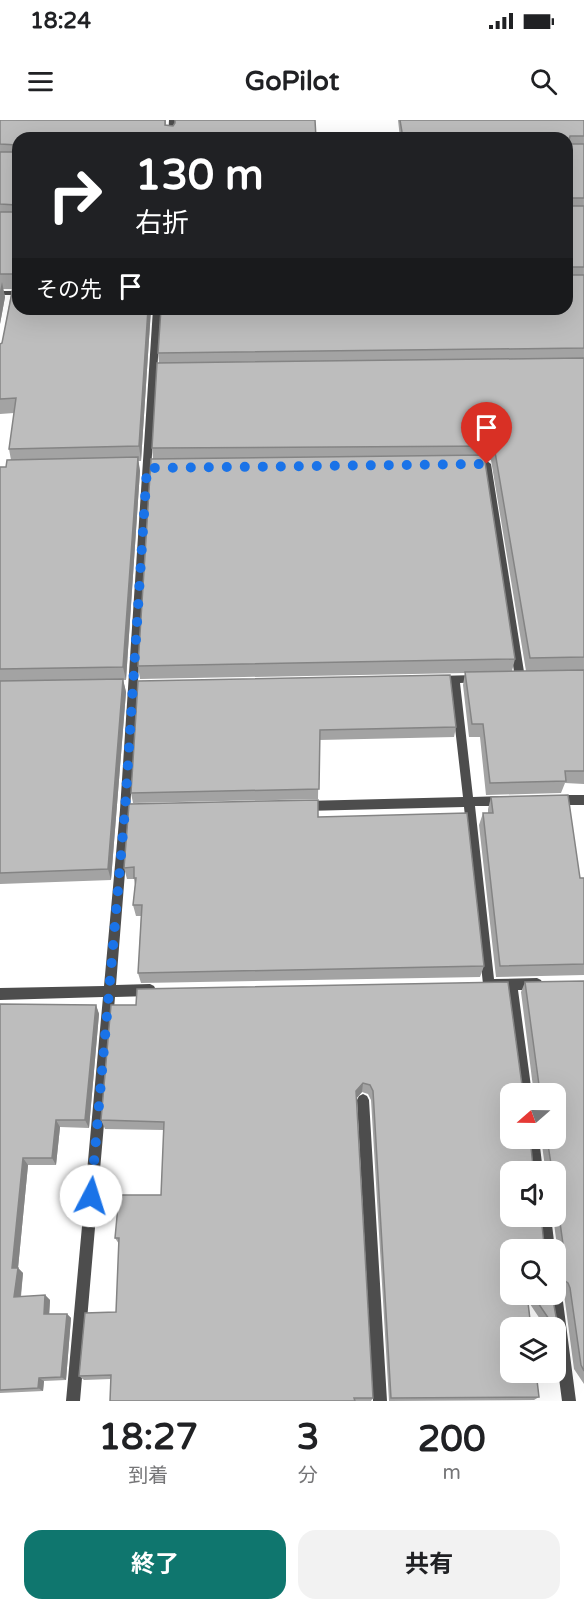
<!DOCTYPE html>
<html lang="ja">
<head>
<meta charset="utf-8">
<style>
  :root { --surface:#fff; --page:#f2f2f2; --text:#202124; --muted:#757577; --accent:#0f766e }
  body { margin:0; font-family:"Varela Round","Noto Sans JP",sans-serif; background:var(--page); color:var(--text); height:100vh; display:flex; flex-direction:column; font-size:22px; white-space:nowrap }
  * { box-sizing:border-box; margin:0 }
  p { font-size:20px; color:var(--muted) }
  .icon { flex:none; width:33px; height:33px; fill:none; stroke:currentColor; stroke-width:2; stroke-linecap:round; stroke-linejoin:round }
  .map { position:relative; height:1281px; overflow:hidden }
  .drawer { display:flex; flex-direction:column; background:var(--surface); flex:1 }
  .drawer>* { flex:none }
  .banner { position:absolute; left:12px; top:12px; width:561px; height:183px; border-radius:18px; box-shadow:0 6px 24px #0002; background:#202124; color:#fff; overflow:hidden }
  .needle { width:39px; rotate:250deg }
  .buttons { position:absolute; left:500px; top:963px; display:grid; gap:12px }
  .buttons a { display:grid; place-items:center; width:66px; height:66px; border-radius:12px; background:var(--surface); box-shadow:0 6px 24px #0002; font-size:30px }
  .pin { position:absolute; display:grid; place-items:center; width:51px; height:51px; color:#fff; margin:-62px -26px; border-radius:50% 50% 50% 0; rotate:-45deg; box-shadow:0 0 6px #0007 }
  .pin .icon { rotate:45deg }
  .me { position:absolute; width:66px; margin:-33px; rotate:5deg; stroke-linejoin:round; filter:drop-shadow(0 0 4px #0008) }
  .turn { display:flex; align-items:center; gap:21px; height:126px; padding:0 24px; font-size:27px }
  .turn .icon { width:78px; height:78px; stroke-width:2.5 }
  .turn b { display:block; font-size:42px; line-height:51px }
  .then { display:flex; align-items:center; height:57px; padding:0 24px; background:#0003; gap:12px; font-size:22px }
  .eta { display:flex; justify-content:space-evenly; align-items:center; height:102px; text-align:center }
  .eta b { font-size:36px; font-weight:700; line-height:42px }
  .button { display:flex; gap:12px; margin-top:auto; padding:12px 24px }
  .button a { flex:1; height:69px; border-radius:18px; background:var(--accent); color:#fff; font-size:24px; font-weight:700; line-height:69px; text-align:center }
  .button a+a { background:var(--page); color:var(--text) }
  .status { display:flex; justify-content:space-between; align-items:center; height:42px; padding:0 30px; background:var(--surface); direction:ltr }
  .status svg { height:16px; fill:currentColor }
  header { display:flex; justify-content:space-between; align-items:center; height:78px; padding:0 24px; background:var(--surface); font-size:27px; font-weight:700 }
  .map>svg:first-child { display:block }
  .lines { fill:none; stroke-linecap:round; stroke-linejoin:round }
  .minor { fill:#4d4d4d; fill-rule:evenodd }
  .wall { fill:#a3a3a3; fill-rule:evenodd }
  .shaded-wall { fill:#848484 }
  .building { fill:#bdbdbd; stroke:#848484; stroke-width:1.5; fill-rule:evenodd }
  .route { stroke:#1a73e8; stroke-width:10; stroke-dasharray:0 18 }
</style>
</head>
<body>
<div class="status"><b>18:24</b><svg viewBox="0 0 49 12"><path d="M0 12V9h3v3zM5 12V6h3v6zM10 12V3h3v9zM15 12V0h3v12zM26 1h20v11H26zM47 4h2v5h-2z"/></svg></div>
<header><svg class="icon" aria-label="menu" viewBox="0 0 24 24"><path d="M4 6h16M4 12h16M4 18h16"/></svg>GoPilot<svg class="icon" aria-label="search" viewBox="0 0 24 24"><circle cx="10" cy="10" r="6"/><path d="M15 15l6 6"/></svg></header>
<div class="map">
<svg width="584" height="1281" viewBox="0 0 584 1281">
  <rect width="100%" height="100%" fill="#fff"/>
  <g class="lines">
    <path class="minor" d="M169,0H175L174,18H168Z
      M0,171H18V175H0Z
      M153,189H161L130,690L116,865L150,864L154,866L156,870L154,874L150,876L115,877L80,1281H66L103,877L0,880V868L104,866L120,690Z
      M471,341H487L491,344L525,558L520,562L515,558L483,347L468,346V342Z
      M476,555L481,559L480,562L460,563L473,677L503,676L507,678L508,681L507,684L503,686H475L494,859L537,858L541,860L543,864L541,868L537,870H518L532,974H520L506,870L485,868L483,864L464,687L305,691L301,689L300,686L301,683L305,681L463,677L450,564H437L432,560L437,556Z
      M554,675H584V685H554L550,683L549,680L550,677Z
      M363,974L367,976L369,980L387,1281H373L357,980L359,976Z
      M527,1018H539L543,1052H530Z
      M537,1096H551L555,1130H541Z
      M555,1167L560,1169L562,1174L576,1281H562L555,1228V1208H552L548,1174H555Z"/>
  </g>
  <path class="wall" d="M0,0H166V5L173,6L315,0L18,18L151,189L141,341H138L140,351L126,560H123L126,572L111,760L0,764V347H6L11,340L9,329L14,293L0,294V224L2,223L12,169H3L5,177L0,204Z
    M398,0H584V664L565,663L561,673L486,675L480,617H469L463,565L465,553L140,559L138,546L153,339L152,328L159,243L158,233L567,18H400ZM484,340H491L526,551H512L515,539Z
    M138,561L456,607L454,617L319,620L318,679L133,683L131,673Z
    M491,677L580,758H584V855L496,857L479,705L483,693H488V689Z
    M318,697L484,846L480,857L141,863L138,853L141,796H136L133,785L135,765L134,759H127L124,748Z
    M584,861V1264L574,1249L564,1174L562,1168L558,1166L555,1170V1130L510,1174H552L559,1213L555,1216V1208H546L528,1181L539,1277L534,1280L389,1281L371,980L368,974L362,972L356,978L373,1278L371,1281H110L111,1259L84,1260L79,1256L116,1192L119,1124L115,1118L161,1075L164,1010L105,1009L101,1000L111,885L533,967L521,872L525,862ZM510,974L555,1018H541L545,1047L533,1046ZM510,1052H555V1096H553L557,1126H546L544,1124Z
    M0,884L96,885L99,894L89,1008L60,1007L56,1045H28L18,1148L23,1153L21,1177L45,1175L50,1180L49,1194H67L71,1198L66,1260L44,1261L43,1271L0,1273Z"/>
  <path class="shaded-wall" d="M2,162L5,177L0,204V171Z
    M148,189H151L141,341L139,326Z
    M138,337L140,351L126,560L123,547Z
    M123,559L126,572L111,760L108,749Z
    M96,885L99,894L89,1008L85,1000Z
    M363,963L362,972L355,980L356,971Z
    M56,1000L60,1007L56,1045L52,1038Z
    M23,1038L28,1045L18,1148L23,1153L20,1182L14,1177L12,1148Z
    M45,1175L50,1180L49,1198L44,1194Z
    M67,1194L71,1198L66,1260L61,1257Z
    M39,1258L44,1261L43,1271L38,1268Z"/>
  <path class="building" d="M0,0H165V5L173,6L175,3V0H315L316,18H18V189H148L139,326L9,329L16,278L0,279V224L2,223L14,162L17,160L15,154H0V92H15L16,85L0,84V32H15L17,25L0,24Z
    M400,0H584V16H570L568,24H584V78H570L568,84L570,86H584V147H570L568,153L570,155H584V228L158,233L161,189H567V18H403Z
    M584,238V537L530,538L494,326L152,328L157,243Z
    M484,335L515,539L138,546L151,339Z
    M138,337L123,547L0,549V347H6L7,340Z
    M584,550V651H565L566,661L490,663L483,604H472L465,552Z
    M450,555L456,607L320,610L319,669L131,673L138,561Z
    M123,559L108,749L0,753V561Z
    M568,675L580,758H584V844L500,846L483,693H493L491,677Z
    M318,680V697L467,693L484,846L138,853L142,785H133L136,758H134V747L124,748L129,684Z
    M584,861V1251L581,1245L570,1168L568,1163L562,1159L558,1162V1166L555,1168V1130H510V1174H527L531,1208H510V1252H536L539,1277L391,1278L373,971L370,965L363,963L356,971L373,1278H354L355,1281H110L111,1255L79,1256L85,1193L116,1192L119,1118H115L119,1075H161L164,1002L101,1000L111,885H136L137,869L508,862L522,965L537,967L539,965L525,862ZM510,974H555V1018H547L551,1044L548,1047L533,1046L530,1018H510ZM510,1052H555V1087L558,1088L563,1124L561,1126H546L544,1124L541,1096H510Z
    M0,884L96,885L85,1000H56L52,1038H23L12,1148H18L14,1177L45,1175L44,1194H67L61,1257L39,1258L38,1268L0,1270Z
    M532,1174H552L559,1213L555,1208Z"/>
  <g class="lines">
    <path class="route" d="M91,1076L125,690L147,348L487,344"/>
  </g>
</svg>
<div class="buttons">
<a><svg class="needle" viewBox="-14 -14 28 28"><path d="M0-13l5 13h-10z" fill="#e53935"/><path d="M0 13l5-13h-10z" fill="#757577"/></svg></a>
<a><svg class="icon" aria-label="sound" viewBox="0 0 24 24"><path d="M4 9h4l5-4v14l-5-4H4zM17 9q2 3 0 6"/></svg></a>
<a><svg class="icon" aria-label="search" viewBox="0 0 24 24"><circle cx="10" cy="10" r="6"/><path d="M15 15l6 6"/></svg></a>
<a><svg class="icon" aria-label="layers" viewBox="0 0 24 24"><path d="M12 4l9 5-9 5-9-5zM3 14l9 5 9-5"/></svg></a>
</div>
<div class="pin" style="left:487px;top:344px;background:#d93025"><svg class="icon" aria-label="arrive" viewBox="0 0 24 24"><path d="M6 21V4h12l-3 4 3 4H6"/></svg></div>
<svg class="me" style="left:91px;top:1076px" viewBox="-20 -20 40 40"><circle r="19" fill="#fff"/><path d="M0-13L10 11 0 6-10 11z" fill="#1a73e8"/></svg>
<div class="banner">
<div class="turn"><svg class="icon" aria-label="right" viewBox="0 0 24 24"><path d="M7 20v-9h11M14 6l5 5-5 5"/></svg><div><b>130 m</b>右折</div></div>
<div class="then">その先<svg class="icon" aria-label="arrive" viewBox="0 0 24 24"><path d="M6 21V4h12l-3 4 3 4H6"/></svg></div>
</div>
</div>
<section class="drawer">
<div class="eta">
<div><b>18:27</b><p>到着</p></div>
<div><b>3</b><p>分</p></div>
<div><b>200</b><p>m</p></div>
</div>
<div class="button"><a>終了</a><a>共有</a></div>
</section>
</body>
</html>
